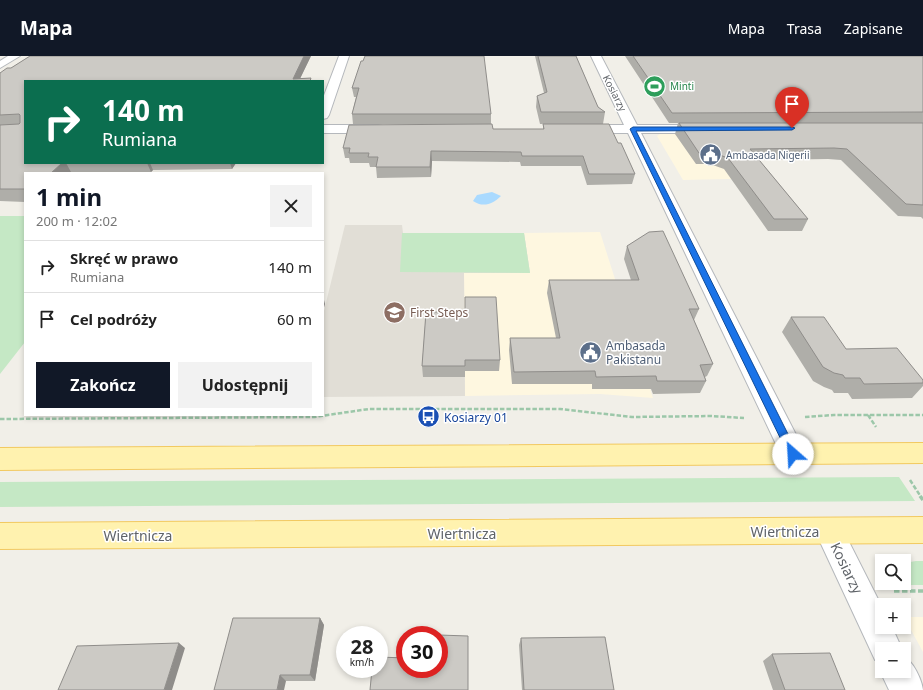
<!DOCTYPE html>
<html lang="pl">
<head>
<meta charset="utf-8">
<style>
  :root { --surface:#fff; --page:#f2f2f2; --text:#222; --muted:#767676; --line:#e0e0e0; --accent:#111827 }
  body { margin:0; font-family:"Noto Sans",sans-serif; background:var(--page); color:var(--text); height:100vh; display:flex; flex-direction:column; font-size:15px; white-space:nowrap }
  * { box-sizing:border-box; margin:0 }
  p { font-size:13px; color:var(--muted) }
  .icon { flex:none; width:22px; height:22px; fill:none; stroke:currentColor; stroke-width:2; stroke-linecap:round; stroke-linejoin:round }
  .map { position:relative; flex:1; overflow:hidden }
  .details { position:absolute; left:24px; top:116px; width:300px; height:244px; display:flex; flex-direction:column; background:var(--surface); border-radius:0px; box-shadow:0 2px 6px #0003 }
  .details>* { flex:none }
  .hud { position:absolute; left:24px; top:24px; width:300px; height:84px; border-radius:0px; box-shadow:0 2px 6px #0003; background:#0b6e4f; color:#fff; overflow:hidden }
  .buttons { position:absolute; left:875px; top:498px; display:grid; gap:8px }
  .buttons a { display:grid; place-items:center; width:36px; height:36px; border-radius:0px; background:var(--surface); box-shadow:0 2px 6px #0003; font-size:20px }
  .speed { position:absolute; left:336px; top:570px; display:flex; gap:8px; font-size:20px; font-weight:700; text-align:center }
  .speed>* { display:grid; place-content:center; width:52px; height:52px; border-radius:50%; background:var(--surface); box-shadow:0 2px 6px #0003; line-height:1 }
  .speed small { font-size:10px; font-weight:400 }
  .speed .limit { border:6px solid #d22; background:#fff; color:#111 }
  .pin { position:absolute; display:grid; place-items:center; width:34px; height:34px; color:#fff; margin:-41px -17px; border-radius:50% 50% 50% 0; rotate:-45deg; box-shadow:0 0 4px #0007 }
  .pin .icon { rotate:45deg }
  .me { position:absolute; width:44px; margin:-22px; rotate:334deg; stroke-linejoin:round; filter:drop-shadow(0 0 3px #0008) }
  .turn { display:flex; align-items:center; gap:14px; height:84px; padding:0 12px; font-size:18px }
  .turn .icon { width:52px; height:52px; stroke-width:2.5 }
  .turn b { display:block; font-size:28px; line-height:34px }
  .round { display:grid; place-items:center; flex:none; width:42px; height:42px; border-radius:0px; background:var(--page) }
  .head { display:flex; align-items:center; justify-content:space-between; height:68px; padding:0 12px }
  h1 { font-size:24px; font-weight:700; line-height:30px; color:var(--accent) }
  .action { display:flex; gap:8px; margin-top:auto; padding:8px 12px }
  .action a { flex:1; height:46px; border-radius:0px; background:var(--accent); color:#fff; font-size:16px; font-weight:700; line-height:46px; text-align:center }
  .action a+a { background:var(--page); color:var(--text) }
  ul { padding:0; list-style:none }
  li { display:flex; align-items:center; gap:12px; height:52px; padding:0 12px; border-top:1px solid var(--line) }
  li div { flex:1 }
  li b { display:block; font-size:15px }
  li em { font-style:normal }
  header { display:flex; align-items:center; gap:24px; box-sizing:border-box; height:56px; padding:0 20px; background:var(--accent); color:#fff }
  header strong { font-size:19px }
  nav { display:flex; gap:22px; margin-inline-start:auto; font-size:14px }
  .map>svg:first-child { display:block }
  .commercial { fill:#fef7e0 }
  .education { fill:#e1ded6 }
  .green { fill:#c5e8c5 }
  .water { fill:#aadaff }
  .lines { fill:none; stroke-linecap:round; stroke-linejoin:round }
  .minor-casing { stroke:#b5b8bc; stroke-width:2 }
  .major-casing { stroke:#f2c960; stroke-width:2 }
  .path-far1 { stroke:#9cc7a9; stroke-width:2.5; stroke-dasharray:4.5 2; stroke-linecap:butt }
  .path { stroke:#9cc7a9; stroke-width:3.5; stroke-dasharray:5.5 2.5; stroke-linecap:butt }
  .minor { fill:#fff; fill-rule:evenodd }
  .major { fill:#fff2af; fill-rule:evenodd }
  .wall { fill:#afaea9 }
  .shaded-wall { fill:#8f8d8a }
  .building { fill:#cccac5; stroke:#8f8d8a }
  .route { fill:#1a73e8; stroke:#114b97 }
  .labels { text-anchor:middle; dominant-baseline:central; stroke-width:3; stroke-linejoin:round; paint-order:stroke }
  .far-leisure-label { font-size:10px; fill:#27864d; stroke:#fff; text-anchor:start }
  .far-street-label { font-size:10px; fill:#5f6368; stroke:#fff }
  .far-service-label { font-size:10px; fill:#4e5e75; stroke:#fff; text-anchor:start }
  .education-label { font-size:12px; fill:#785e54; stroke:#fff; text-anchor:start }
  .service-label { font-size:12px; fill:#4e5e75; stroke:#fff; text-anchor:start }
  .transit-label { font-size:12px; fill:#164399; stroke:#fff; text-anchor:start }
  .near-street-label { font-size:14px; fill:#5f6368; stroke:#fff }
</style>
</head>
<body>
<header>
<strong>Mapa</strong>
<nav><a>Mapa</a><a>Trasa</a><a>Zapisane</a></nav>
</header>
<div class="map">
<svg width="923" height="634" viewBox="0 0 923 634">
  <rect width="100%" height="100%" fill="#f1efe8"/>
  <path class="commercial" d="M735,77L772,122L683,124L657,80L660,78Z
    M600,176L653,342L600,338L465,340L464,216L530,217L524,177Z
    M904,561H923V596Z"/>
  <path class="education" d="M345,169H402L403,177H524L530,217H464L465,340L323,341V259Z"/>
  <path class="green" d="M0,160H25V286L0,318Z
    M402,177H524L530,217L400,216Z
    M899,421L915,445L0,451V426Z
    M916,505H923V529H904L903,527H904V507Z"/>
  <path class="water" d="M492,136L501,140C493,148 483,152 473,145L477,139Z"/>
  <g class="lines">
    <defs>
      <path id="minor" d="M8,0H20L0,12V5Z
        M339,0H349L329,59L327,62L323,63V42Z
        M591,0H601L637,69H706L711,70L712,73L711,76L706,77H641L806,398L802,405L793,408L784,405L628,77H582L577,76L576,73L577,70L582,69H624Z
        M323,69H378L383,70L384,73L383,76L378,77H323Z
        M829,462L839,466L882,551V571H892L902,593H882V607L875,604L815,475L819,466Z
        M904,601C913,605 922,624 923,634H889L880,615L882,611V615H904Z"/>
      <path id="major" d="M923,387V407L0,414V392Z
        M923,461V487L0,493V467Z"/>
    </defs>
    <use href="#minor" class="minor-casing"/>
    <use href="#major" class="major-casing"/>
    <path class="path-far1" d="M868,359L876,371
      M805,361L834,359H923
      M0,363L314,361L369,353H560L632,361L711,360L744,362
      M910,424L921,441"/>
    <path class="path" d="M920,440L923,444
      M894,535H923"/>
    <use href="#minor" class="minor"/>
    <use href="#major" class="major"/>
  </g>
  <path class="wall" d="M30,0H311L300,22H311V25H25V107H236L232,113L153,114L151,116H71L25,117V146L0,145V17L11,12Z
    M535,0H576L598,51L605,56L603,68H540L536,51L537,40L544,37Z
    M625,0H923V163L921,161L898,160L841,104L828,103L759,104L808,163L802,175H768L724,113L710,108H696L675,78L678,67H669Z
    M363,5L491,58V68H353L352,58L356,41H354L352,32Z
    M543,68L618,87L635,118L632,128L587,129L581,110H521L520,106L432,105L431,121L377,122L376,111H370L369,107H350L349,102H345L343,92L493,73H543Z
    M627,190L699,253L694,264L713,308L707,320L705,321L706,325L700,337L653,338L651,333H592V328H512L509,294L510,282H556L547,237L549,224H631L624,203Z
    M426,256L500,304L499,315H465V321H423L422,310Z
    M791,261L846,293L923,324V330L912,342L852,343L848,337H834L832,334L824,331L813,325L782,276Z
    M320,562L324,569L315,625H286L214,634Z
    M521,582L614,634H522L519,589Z
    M772,598L845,634H773L763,605Z"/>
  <path class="shaded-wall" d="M304,0H311L299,25L293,23Z
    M431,95L432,105L431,121L430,111Z
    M62,107H66L71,116L70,117H51Z
    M147,107H150L153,114L151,116Z
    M230,107H236L232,113Z
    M323,240L325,248L323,255Z
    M320,562L324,569L315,625L310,619Z
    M179,587L185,592L172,634H164Z
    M280,619L286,625L284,634H277Z"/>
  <path class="building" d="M30,0H304L293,23L311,22L310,25H25V107H62L51,117H25V133H0V69L19,68L20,67V59L19,58L0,59V17L7,12H11Z
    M365,0H484L491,58H352L359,32H352L361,5H363Z
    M538,0H576L598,51L605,56H541L537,40L547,36Z
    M633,0H923V56L672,57Z
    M679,67H923V149L906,148L847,93L834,92L750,93L808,163H774L728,102L714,97H699Z
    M492,68L493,73H544L543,68H609L618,87H621L635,118H589L583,100H522L521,96L431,95L430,111H376L378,101H368L369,97H349L350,92H343L349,69Z
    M663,175L699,253H689L713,308L700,309L706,325H657L656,320L596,321L595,315L514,316L510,282H560L549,224H639L627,190L649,176Z
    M465,241H496L500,304H465V310H422L426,256H465Z
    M791,261H824L846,293L897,292L923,324V327L864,328L860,322H845L843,319L834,317L823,311Z
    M233,562H320L310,619H280L277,634H214Z
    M439,579L468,580V634H370L372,613H379V601L405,602V613H439Z
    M605,581L614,634H524L521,582Z
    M179,587L164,634H58L77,590Z
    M830,597L845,634H785L772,598Z"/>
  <path class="route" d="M633,71H792L795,72L792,74L636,75L798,398L796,401L793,402L789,401L788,398L630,73Z"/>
  <defs>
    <symbol id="stadium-disc" viewBox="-11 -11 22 22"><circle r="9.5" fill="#2e9e5b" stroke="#fff"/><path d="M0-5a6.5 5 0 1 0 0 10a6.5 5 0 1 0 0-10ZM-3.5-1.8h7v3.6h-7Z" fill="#fff"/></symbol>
    <symbol id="civic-disc" viewBox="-11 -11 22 22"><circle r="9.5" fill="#5c6f8a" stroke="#fff"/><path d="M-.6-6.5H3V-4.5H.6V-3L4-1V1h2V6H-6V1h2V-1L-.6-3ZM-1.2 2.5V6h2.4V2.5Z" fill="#fff"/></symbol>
    <symbol id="school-disc" viewBox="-11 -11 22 22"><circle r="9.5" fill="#8d6e63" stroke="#fff"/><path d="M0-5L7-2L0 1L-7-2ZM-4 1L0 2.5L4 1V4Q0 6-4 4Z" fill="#fff"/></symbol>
    <symbol id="bus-disc" viewBox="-11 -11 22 22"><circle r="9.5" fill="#1a4fb4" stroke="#fff"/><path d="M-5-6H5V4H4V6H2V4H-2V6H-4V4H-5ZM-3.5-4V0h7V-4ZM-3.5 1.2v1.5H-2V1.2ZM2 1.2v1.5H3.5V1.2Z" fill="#fff"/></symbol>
  </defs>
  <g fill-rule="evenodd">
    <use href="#stadium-disc" x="642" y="18" width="25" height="25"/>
    <use href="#civic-disc" x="698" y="86" width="25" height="25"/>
    <use href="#school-disc" x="382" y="244" width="25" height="25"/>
    <use href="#civic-disc" x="578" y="284" width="25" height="25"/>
    <use href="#bus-disc" x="416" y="348" width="25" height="25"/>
  </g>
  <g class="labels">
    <g class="far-leisure-label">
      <text x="670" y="30">Minti</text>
    </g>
    <g class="far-street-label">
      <text transform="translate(615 37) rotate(63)">Kosiarzy</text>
    </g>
    <g class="far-service-label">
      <text x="726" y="99">Ambasada Nigerii</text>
    </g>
    <g class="education-label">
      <text x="410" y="256">First Steps</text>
    </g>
    <g class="service-label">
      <text x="606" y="289">Ambasada<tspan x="606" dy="14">Pakistanu</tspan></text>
    </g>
    <g class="transit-label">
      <text x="444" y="361">Kosiarzy 01</text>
    </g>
    <g class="near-street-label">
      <text x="785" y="475">Wiertnicza</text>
      <text x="462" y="477">Wiertnicza</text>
      <text x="138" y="479">Wiertnicza</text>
      <text transform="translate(847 512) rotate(64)">Kosiarzy</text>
    </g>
  </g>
</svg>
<div class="buttons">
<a><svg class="icon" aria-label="search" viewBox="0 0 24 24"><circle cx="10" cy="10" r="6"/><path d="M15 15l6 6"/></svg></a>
<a>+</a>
<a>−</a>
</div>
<div class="speed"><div>28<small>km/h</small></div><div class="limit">30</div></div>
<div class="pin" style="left:792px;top:72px;background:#d93025"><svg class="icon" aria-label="arrive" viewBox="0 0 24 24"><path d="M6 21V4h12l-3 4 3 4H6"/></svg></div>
<svg class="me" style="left:793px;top:398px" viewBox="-20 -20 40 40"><circle r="19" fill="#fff"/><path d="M0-13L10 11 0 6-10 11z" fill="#1a73e8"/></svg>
<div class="hud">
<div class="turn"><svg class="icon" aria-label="right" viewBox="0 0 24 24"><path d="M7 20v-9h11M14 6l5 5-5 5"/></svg><div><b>140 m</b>Rumiana</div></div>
</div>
<section class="details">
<div class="head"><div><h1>1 min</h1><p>200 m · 12:02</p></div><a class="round"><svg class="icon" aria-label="close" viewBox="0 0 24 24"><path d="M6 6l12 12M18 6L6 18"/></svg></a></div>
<ul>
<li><svg class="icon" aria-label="right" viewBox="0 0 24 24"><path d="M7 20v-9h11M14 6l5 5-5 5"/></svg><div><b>Skręć w prawo</b><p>Rumiana</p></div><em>140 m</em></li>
<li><svg class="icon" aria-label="arrive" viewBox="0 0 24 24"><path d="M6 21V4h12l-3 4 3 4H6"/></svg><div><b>Cel podróży</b></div><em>60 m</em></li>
</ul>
<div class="action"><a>Zakończ</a><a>Udostępnij</a></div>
</section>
</div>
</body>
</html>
